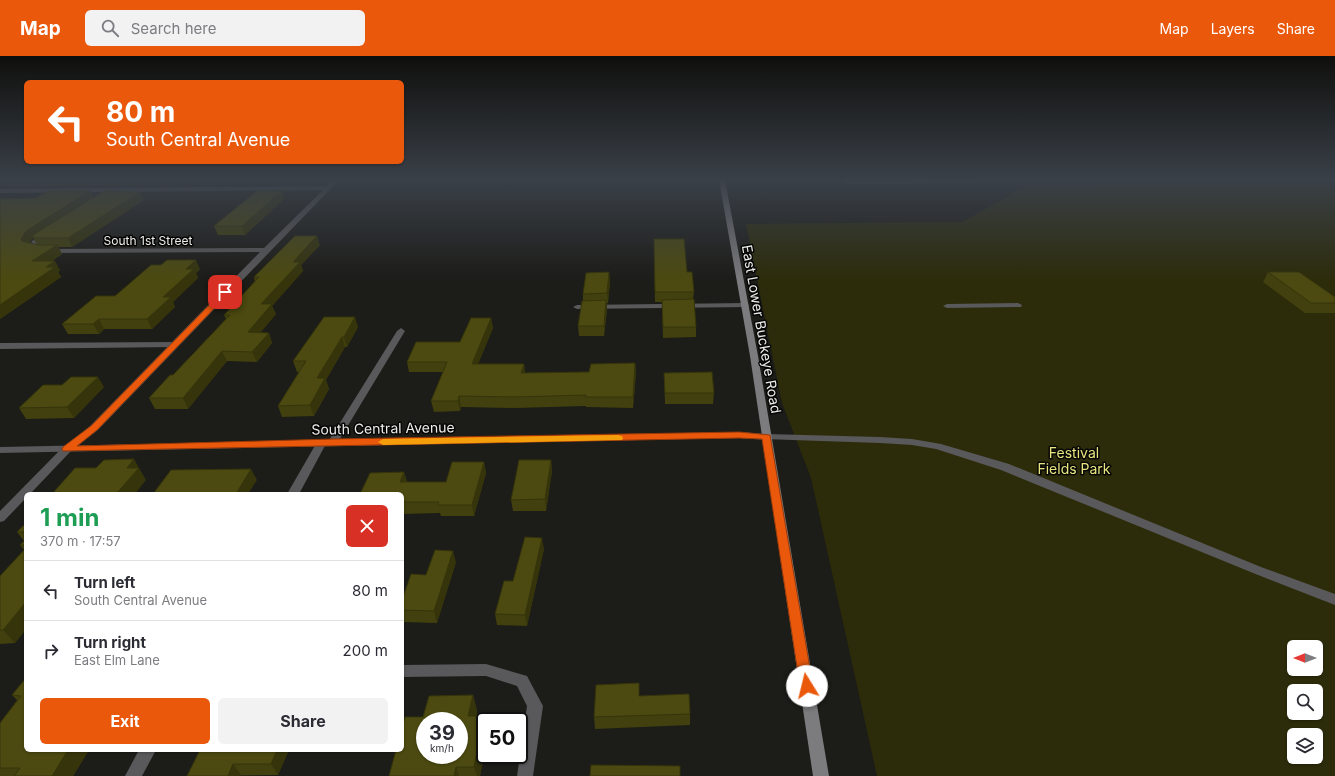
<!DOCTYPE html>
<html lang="en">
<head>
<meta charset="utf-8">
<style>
  :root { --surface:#fff; --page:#f2f2f3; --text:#2b2b33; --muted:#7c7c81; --line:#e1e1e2; --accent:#ea580c }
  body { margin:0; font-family:Inter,sans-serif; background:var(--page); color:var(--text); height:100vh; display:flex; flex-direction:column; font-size:15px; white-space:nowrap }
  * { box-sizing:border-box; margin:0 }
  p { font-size:13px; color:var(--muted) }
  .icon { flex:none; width:22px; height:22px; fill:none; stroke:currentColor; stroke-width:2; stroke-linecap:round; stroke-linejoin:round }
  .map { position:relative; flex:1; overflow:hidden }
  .drawer { position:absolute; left:24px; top:436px; width:380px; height:260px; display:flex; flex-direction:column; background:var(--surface); border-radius:6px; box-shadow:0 1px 3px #0004 }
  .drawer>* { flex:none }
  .guide { position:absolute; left:24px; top:24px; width:380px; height:84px; border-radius:6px; box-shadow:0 1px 3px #0004; background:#ea580c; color:#fff; overflow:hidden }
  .needle { width:26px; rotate:270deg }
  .fabs { position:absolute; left:1287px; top:584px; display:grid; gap:8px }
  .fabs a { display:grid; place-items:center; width:36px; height:36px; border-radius:6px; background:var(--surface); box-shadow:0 1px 3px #0004; font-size:20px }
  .speed { position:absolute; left:416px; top:656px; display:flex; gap:8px; font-size:20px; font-weight:700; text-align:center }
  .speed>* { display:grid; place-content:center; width:52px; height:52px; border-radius:50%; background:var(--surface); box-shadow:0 1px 3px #0004; line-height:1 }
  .speed small { font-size:10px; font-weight:400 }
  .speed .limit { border:2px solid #111; border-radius:6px; background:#fff; color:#111 }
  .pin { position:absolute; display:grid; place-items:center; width:34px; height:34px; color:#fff; margin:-17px; border-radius:8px; box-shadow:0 2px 6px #0006 }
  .me { position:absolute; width:44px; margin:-22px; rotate:351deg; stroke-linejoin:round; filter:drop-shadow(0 0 3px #0008) }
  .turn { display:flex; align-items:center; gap:14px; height:84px; padding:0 16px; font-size:18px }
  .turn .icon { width:52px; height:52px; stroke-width:2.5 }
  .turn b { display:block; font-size:28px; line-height:34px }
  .round { display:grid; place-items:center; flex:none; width:42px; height:42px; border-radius:6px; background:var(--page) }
  .summary { display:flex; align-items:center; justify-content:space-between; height:68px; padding:0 16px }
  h1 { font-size:24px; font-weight:700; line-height:30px; color:#1e9e55 }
  .action { display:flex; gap:8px; margin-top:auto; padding:8px 16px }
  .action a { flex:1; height:46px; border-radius:6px; background:var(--accent); color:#fff; font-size:16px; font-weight:700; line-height:46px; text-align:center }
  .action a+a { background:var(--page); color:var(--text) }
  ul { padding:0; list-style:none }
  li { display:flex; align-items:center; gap:12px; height:60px; padding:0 16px; border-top:1px solid var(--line) }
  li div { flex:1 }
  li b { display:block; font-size:15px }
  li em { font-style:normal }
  header { display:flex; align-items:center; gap:24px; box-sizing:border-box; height:56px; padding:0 20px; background:var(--accent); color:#fff }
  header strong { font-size:19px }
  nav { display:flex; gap:22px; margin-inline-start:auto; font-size:14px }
  .search { width:280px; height:36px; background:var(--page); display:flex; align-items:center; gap:10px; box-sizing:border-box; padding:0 14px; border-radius:6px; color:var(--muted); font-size:15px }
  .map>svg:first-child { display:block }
  .green { fill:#2c2b0a; fill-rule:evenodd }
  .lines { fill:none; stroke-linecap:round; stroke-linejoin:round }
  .service { fill:#59585a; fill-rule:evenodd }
  .minor { fill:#59585a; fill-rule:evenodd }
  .tertiary { fill:#59585a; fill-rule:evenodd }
  .secondary { fill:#7c7b7e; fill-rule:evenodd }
  .wall { fill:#41400e; fill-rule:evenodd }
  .shaded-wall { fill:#35340b }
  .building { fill:#4c4a10; stroke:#35340b; fill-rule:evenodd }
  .route { fill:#ea580c; stroke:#983908 }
  .slow { fill:#f59e0b }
  .labels { text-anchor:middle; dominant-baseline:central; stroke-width:3; stroke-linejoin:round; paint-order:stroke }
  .far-street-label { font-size:12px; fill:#ececea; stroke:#060605 }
  .street-label { font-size:14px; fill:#ececea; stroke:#060605 }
  .park-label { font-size:14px; fill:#e8e57f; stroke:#060605 }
</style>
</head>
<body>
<header>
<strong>Map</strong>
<div class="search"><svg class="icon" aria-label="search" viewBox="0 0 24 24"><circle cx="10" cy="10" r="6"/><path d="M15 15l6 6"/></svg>Search here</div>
<nav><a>Map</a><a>Layers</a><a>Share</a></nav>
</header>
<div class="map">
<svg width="1335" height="720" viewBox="0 0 1335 720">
  <rect width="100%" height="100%" fill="#1c1c18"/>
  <path class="green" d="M0,124H319L314,128L0,130Z
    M1120,128H1335V720H877L811,422L782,347L746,168L962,166L1027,130ZM1294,591H1316V613H1294ZM1294,635H1316V657H1294ZM1294,679H1316V701H1294Z"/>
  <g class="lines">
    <path class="service" d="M841,124H975L976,125L973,127L846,128Z
      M745,247L749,249L748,251L577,253L573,251L577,249Z
      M1018,247L1022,249L1021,251L947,252L943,250L947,248Z
      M174,286L178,289L177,291L0,293V287Z"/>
    <path class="minor" d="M333,124H339L98,374L71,395L30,438H26V442L4,465L0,466V455L63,391L90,370L260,196L44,197L29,195L28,193L32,185L46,176L49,178L37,187L36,192L44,193L264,192L323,134L0,137V133L326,130Z
      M401,272L405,275L338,386L337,388H329L328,386L397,275Z
      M767,378L880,381L912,383L941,388L1009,408L1261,511L1335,538V549L1253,517L1001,414L936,393L912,389L880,387L763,383L762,381L763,379Z
      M322,383L327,386L299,438H287L317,386Z
      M486,608L527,620L543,650L533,720H517L527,650L517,630L486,620L402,621V609Z
      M139,694H156L142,720H125Z"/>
    <path class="tertiary" d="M739,376L767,378L772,381L767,384L739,382L0,397V391Z"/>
    <path class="secondary" d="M719,124H725L758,300L829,720H813L750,300Z"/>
  </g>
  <path class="wall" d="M282,135L284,143L245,179H218L214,170Z
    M140,136L144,144L72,191H58L62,198L52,205L60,214L58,216L61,221L0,263V143L94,142ZM33,182L37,189L29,187L31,184Z
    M654,183L687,216L694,236L693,243L696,271V281L663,282L662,246H655Z
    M320,189L301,209L303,215L272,250L276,258L260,277H269L272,287L257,306L227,305L188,353H155L149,342L173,319L226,263L224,259L255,226L254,221Z
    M161,209L200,213L196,217L198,222L173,246L175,251L152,273H104L99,278H68L62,268L115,240Z
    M609,216L610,226L608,247H607V254L604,280H579L578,270L583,245V238Z
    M1268,216L1335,241V257H1305L1263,226Z
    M491,262L493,272L478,308H524L525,317L589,316L635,307L636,317L633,352L586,351V350L515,352L461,351L460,355L434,356L431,345L443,316H409L407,306L460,286Z
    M358,271L347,291H345L326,324L329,333L314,360L282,361L278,350L299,316H297L293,305Z
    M664,317L714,337L713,348H665Z
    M104,331L74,362L26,363L19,352Z
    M551,404L552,415L546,455H513L511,444Z
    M484,406L486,417L474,460H441L440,457L402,458V438L404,416L407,426H446Z
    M26,467V573L15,587L0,588V520L24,494L20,489L24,485L17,476Z
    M544,493L527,570L497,569L495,558L513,525Z
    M456,506L437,567L402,566V544L426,519Z
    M26,622L89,694L73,720H0V667L17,644L12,639Z
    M473,639L477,655V660H484L485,665V695L480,720H389L423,661Z
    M639,640L690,658V669L595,673L594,661Z
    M289,694L278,719L187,720Z"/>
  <path class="shaded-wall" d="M90,135L95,143L33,182L31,184L27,192L21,183L26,175Z
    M282,135L284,143L245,179L242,170Z
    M140,136L144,144L72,191L68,182Z
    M317,180L320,189L301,209L303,215L272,250L276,258L252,287L248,276L261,248L293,206Z
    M57,189L62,198L38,214L32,205Z
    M196,204L200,213L196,217L198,222L173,246L175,251L152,273L147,263L186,213Z
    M55,205L60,214L58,216L61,221L0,263V249L46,211Z
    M609,216L610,226L608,247L607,237Z
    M606,244L607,254L604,280V270Z
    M355,261L358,271L347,291L344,281Z
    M491,262L493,272L474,318L472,308Z
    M99,263L104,273L99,278L93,268Z
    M269,277L272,287L257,306L252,296Z
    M342,281L345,291L326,324L329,333L314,360L310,349L317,322Z
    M222,295L227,305L188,353L183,342Z
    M635,307L636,317L633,352V341Z
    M524,308L525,318L521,317Z
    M98,321L104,331L74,362L67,351Z
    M459,340L461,351L460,355L458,345Z
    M134,403L146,424L135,438H116L127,412Z
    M551,404L552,415L546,455L545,443Z
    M484,406L486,417L474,460L472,449Z
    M251,413L257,424L248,438H236Z
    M404,416L407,428L400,426Z
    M542,482L544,493L527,570L525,559Z
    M453,495L456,506L437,567L434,555Z
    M26,546V573L15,587L3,574Z
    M473,639L477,655L473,677L468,660Z
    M484,660L485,665V695L480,720H477L474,711Z
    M68,694H89L73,720H52Z
    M277,694H289L278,719L271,708Z
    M233,708L241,719V720H228Z
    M456,711L459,720H454Z"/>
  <path class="building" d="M49,135H90L26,175L21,183L22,185L38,189H57L32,205H55L46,211H55L0,249V143L36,142Z
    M104,135L140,136L68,182H33V179Z
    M257,135H282L242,170H214Z
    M295,180H317L293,206H300L261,248H272L248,276L269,277L252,296L222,295L183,342H149L170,319H173L230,259H224L259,221H254Z
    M654,183H684L687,216H692L694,236H655Z
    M167,204H196L186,213H194L163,241H171L147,263H99L93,268H62L96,240H115L151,209H161Z
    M609,216L607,237L583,238L586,217Z
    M1268,216H1299L1335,241V247H1311Z
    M694,243L696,271H663L662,244Z
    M606,244L604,270H578L582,245Z
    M324,261H355L344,281H342L317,322H325L310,349L278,350L306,305H293Z
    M471,262H491L472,308H524L521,317L589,316L591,308L635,307L633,341H585L586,339L514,341L459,340L458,345H431L447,306H407L416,286H460Z
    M712,316L714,337H665L664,317Z
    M71,321H98L67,351L19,352L43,329H62Z
    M134,403L127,412H139L116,438H52L75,412H96L104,404Z
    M519,404H551L545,443L511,444Z
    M452,406H484L472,449H438L439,446H402V438H360L370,417L404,416L400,426H446Z
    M251,413L236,438H153L171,414Z
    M26,467V476H17Z
    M525,481L542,482L525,559L495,558L504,525H513Z
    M26,483V489H20Z
    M26,492V546L3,574H0V520Z
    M435,494L453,495L434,555L402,554V544L411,518L426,519Z
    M26,622V694H68L52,720H14L20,712H0V667L21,640L12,639Z
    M639,627V640L689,638L690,658L594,661L596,629Z
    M473,639L468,660H484L474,711H456L454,720H389L396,694H402V672L405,661H423L429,640ZM425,665H459V699H425Z
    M200,694H277L271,708H233L228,720H187Z
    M591,709L680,710V720H590Z"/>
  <linearGradient id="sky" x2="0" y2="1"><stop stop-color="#0f0f0d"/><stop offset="0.55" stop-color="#3a4048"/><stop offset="1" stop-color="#3a4048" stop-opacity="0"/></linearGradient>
  <rect width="1335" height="225" fill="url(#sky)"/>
  <path class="route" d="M225,234L228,235V238L97,374L77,390L333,383L739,376L770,379L813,630L811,634L807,636L802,634L800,630L762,383L739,382L63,395L62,393L63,391L91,370L223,235Z"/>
  <path class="slow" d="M618,379L622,380L623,382L622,384L383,389L378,386L383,383Z"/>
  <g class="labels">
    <g class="far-street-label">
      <text x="148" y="184">South 1st Street</text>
    </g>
    <g class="street-label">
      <text transform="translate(762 273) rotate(80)">East Lower Buckeye Road</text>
      <text transform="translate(383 372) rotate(-1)">South Central Avenue</text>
    </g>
    <g class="park-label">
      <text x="1074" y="396">Festival<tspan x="1074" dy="16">Fields Park</tspan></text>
    </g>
  </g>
</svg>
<div class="fabs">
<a><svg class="needle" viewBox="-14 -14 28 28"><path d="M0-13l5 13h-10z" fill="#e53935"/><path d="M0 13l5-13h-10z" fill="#7c7c81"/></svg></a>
<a><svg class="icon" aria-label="search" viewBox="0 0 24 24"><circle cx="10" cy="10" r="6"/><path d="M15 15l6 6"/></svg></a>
<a><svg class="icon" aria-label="layers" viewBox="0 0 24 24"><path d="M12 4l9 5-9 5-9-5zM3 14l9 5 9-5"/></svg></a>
</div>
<div class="speed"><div>39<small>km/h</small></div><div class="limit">50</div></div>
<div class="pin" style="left:225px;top:236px;background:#d93025"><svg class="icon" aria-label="arrive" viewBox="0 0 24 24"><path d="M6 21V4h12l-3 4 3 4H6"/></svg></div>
<svg class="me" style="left:807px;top:630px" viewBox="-20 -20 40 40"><circle r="19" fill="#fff"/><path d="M0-13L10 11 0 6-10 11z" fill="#ea580c"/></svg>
<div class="guide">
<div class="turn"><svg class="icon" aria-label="left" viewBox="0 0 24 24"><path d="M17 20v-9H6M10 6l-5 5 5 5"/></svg><div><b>80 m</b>South Central Avenue</div></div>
</div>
<section class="drawer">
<div class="summary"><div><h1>1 min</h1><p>370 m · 17:57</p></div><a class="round" style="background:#d93025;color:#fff"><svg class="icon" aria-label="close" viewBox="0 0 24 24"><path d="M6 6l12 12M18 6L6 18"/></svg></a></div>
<ul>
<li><svg class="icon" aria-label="left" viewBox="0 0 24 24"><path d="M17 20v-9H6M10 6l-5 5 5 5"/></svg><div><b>Turn left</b><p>South Central Avenue</p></div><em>80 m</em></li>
<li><svg class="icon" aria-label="right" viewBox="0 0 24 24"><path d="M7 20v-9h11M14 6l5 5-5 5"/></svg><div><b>Turn right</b><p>East Elm Lane</p></div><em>200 m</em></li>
</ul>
<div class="action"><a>Exit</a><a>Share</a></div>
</section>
</div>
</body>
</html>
